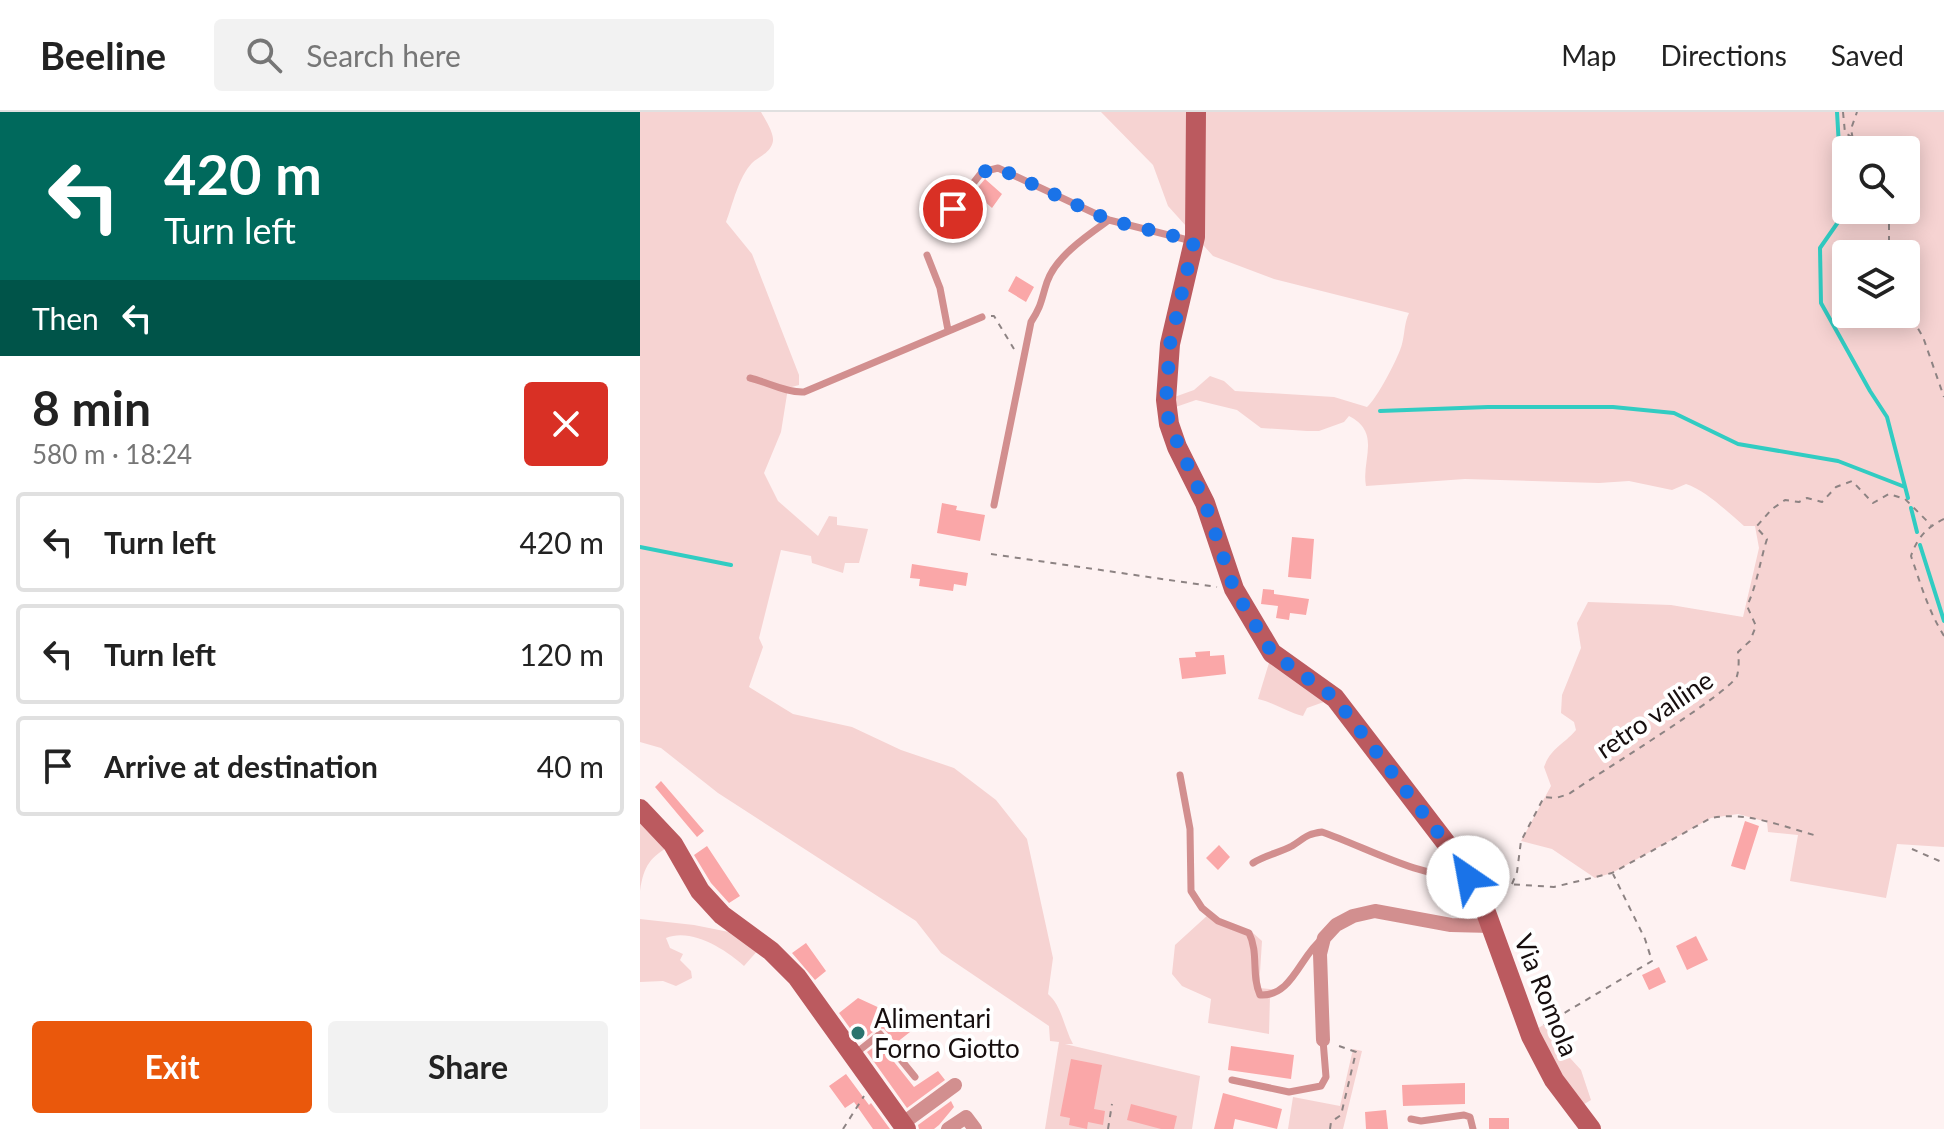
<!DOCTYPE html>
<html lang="en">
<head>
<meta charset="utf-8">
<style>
  :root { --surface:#fff; --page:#f2f2f2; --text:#222; --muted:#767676; --line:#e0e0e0; --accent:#ea580c }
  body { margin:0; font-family:Lato,sans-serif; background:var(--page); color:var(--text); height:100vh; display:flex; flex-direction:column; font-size:30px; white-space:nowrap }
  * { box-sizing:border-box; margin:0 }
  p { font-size:26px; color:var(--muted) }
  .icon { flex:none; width:44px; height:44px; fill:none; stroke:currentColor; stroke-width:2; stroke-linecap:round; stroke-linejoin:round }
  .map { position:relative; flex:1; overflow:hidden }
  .details { display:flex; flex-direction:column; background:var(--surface); width:640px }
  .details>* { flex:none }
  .banner { background:#00695c; color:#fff; overflow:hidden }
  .tools { position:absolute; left:1192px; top:24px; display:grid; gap:16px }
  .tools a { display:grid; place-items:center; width:88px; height:88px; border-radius:8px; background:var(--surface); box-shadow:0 4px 20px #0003; font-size:40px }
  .pin { position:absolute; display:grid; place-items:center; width:68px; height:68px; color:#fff; margin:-34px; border:4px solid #fff; border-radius:50%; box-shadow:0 2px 8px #0007 }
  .me { position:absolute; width:88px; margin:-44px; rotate:327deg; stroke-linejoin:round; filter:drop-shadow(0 0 6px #0008) }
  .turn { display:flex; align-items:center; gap:28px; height:168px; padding:0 32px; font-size:36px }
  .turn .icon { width:104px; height:104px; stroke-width:2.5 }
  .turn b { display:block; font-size:56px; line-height:68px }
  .then { display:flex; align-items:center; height:76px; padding:0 32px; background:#0003; gap:16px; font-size:30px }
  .round { display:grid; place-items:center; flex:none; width:84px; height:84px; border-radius:8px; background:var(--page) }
  .overview { display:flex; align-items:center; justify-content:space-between; height:136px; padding:0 32px }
  h1 { font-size:48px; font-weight:700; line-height:60px }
  .primary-button { display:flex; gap:16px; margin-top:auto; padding:16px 32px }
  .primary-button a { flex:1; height:92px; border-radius:8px; background:var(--accent); color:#fff; font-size:32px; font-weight:700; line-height:92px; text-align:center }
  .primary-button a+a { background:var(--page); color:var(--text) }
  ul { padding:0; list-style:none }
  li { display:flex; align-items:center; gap:24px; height:100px; margin:0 16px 12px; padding:0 16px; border:4px solid var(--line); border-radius:8px }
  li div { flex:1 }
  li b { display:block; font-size:30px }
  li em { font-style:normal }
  header { display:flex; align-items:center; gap:48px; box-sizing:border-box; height:112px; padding:0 40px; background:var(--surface); border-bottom:2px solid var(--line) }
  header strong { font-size:38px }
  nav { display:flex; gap:44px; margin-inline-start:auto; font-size:28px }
  .search { width:560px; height:72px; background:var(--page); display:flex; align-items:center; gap:20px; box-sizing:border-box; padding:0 28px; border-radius:8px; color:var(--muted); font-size:30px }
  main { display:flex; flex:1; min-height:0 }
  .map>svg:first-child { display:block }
  .green { fill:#f6d3d2; fill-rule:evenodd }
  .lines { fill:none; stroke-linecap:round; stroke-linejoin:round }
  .stream { stroke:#31ccc2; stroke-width:4 }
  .building { fill:#faa7a8 }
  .path { stroke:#8d8383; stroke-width:2; stroke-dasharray:6 6; stroke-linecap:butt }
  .lane { stroke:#d28f8f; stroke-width:7 }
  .street { stroke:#d28f8f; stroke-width:14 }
  .secondary { stroke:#bb5a5f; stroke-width:20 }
  .route { stroke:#1a73e8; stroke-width:14; stroke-dasharray:0 25.2 }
  .poi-dot { fill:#2b746e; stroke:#fff; stroke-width:3 }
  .labels { text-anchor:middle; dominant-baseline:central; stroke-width:8; stroke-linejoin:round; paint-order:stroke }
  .street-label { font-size:26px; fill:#170e0e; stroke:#fff }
  .poi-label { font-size:26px; fill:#170e0e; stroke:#fff; text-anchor:start }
</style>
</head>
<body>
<header>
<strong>Beeline</strong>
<div class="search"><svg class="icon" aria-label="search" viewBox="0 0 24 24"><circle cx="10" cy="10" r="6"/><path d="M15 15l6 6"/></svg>Search here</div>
<nav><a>Map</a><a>Directions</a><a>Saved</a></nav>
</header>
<main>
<section class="details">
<div class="banner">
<div class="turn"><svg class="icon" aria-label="left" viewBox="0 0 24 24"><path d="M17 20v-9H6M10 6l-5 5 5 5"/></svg><div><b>420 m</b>Turn left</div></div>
<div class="then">Then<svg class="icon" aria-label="left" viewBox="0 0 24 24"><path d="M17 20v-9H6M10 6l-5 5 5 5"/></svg></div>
</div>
<div class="overview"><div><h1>8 min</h1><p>580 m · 18:24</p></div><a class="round" style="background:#d93025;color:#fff"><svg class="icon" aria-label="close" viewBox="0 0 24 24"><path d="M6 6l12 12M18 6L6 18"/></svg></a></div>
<ul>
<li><svg class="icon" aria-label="left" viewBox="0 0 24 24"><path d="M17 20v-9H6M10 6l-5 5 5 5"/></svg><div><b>Turn left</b></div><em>420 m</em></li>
<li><svg class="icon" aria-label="left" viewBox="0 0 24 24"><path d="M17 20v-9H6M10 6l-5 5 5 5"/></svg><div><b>Turn left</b></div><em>120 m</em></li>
<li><svg class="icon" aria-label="arrive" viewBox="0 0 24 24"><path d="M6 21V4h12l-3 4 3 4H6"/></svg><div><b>Arrive at destination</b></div><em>40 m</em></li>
</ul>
<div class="primary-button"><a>Exit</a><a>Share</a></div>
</section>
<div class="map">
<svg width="1304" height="1017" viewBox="0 0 1304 1017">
  <rect width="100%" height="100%" fill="#fef2f2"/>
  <path class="green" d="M0,0H121C125,7 134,21 133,29C131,41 118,45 112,51C98,66 93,92 86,110L112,142L159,263V273L148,276L141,320L124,361L138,389L178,424L189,404L197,405V413L228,417L219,451H205L203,461L172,451L171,444L141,438L119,526L123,535L109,575L153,602L212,615L261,638L314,656L356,688L387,727L413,846L408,882C422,894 424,916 433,932H425L560,964L552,1017H405L419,930L410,929L409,914L301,841L276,809L78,681L21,636L0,630Z
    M461,0H1304V735L1257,732L1246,786L1150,769L1158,723L1128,720L1127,710L1098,702L1071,706L972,761L955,766L912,737L881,729L911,674L904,655C911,636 922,634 936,618L934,610L921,601L922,583L941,536L937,511L948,490L1031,493L1103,505L1119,436L1115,414H1104C1088,400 1065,378 1046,372L1032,378L989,369L959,371L825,367L726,374C721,348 742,321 709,304L704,310L679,319H667L621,316L597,298L556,288L527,298L526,288L554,278L570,264L584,269L595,279L694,285L727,295C736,288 759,245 762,232C765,221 764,212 769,201L634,167L573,144L528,94L513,53ZM1206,38H1266V98H1206ZM1206,142H1266V202H1206Z
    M632,541L695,586L667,596L663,604C646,600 635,591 618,587Z
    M0,697L33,732C10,745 4,753 0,779Z
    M569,802L613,821L622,829L619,876L642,878L630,884L629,922L568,911L571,887L542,874L532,862L535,833Z
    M0,807L54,813L94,821L119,837L104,854C87,838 51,815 26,826L30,836L43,842L40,848L51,859L52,866L36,874L23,869L0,870Z
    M910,909L920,935L941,958L951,988L936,997L890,921Z
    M713,937L722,939L703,1017H648L653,985L700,994Z"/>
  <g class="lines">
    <path class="stream" d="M1197,0L1203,103L1180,136L1181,191L1230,279L1247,305L1268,386
      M740,299L848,295H973L1034,301L1098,332L1198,349L1265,375
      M1271,396L1277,420
      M1280,433L1304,509
      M0,435L91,453"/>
  </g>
  <path class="building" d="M345,67L362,82L352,96L334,80Z
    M376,164L394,175L386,190L368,179Z
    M302,391L317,394L316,398L345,403L340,429L297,421Z
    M652,425L674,427L671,467L648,465Z
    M272,452L328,461L326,474L314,472L313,479L279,474L280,467L270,466Z
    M623,477L634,478V482L669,487L666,503L650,501L649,508L636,506L638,494L621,492Z
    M570,539V544L584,543L586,562L542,567L539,546L556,545L555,540Z
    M21,669L64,719L57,725L15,675Z
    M1105,709L1119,714L1105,758L1091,754Z
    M579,733L590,745L578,758L566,746Z
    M67,734L100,784L89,791L71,771L54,743Z
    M1056,824L1068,848L1047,858L1036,834Z
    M166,831L186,859L175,868L152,841Z
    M1019,855L1026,870L1009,878L1002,863Z
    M218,886L257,904L270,920L256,931L244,917L238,916L220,930L199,901Z
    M239,931L274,975L298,959L305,968L267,996L227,940Z
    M591,934L654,943L651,967L588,958Z
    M431,947L462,953L454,997L465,999L463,1013L448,1010L447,1017L429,1013L430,1006L420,1004Z
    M206,962L229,993L231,991L250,1017H233L214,990L205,996L189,974Z
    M825,971V992L763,994L762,973Z
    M583,981L642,997L637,1017L595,1007L593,1017H574Z
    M311,989L314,995L299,1013L294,1017H279L278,1013Z
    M491,992L537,1004L534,1017H521L487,1008Z
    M746,998L748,1017H726L725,1000Z
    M849,1006H869V1017H849Z"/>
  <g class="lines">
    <path class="path" d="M1203,0L1205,21L1212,25
      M1215,38L1211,17L1217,0
      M1249,142V98
      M1266,196L1283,225L1304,285
      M351,204H354L374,237
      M1304,407C1287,415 1277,426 1271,444C1281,473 1288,498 1304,524
      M351,442L577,475
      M1272,737L1304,751
      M850,771L914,775L972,761L1071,706C1106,699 1141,714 1174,723
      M872,772L877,760L881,729L904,685L916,686L929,682C955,663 1089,582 1097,564C1099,557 1099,547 1098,540L1110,529L1116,514L1107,494C1117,473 1120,449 1127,427L1116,415L1132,397L1145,388L1159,390L1167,386L1182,390L1196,375L1212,369L1233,391L1249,382L1265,387L1291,413
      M904,913L1012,849L1005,827L973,762
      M203,1017L224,984
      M468,1017L472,992
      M690,1017L691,1010L701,1003L716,940L696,933"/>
    <path class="lane" d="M313,97L342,60L358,56L469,108
      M287,143L300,176L308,218
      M110,266C127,270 147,281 164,280L342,205
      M354,393L391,210C402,193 401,188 407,170C416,144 448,123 469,108L552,129
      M540,663L550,717L551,779L562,796L578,809L609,821C619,841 611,863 620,883C652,885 660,844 682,827
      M613,751C625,743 639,741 652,734C665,726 666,722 682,720C728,736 777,765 826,765
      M216,941L240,922L275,965
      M592,968L649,980L681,974L686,965L683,928
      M771,1007L781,1009L824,1003L830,1005L833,1017"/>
    <path class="street" d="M683,928L680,842L684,826L696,813L713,804L735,799L811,813L851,814
      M262,1012L315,973
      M308,1017L326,1005L335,1017"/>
    <path class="secondary" d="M556,0L555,125L530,232L526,288L529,312L537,335L565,391L594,477L632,541L695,586L816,744L840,784L891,924L914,968L951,1017
      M0,697L33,732L60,779L82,803L131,839L157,865L266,1017"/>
  </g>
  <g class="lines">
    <path class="route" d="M313,97L342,60L358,56L469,108L554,129L530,232L526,288L529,312L565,391L594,477L632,541L695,586L816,744L828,765"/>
  </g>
  <circle class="poi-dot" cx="218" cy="921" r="8"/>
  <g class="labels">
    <g class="street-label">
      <text transform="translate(1014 602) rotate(-34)">retro valline</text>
      <text transform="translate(907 883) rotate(68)">Via Romola</text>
    </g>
    <g class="poi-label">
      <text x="234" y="906">Alimentari<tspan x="234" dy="30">Forno Giotto</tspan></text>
    </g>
  </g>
</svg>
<div class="tools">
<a><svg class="icon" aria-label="search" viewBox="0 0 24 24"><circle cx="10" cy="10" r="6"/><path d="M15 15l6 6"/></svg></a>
<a><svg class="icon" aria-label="layers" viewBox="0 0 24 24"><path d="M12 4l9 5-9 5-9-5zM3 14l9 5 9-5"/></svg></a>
</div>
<div class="pin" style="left:313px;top:97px;background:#d93025"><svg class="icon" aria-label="arrive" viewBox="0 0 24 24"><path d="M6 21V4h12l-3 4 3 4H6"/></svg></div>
<svg class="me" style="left:828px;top:765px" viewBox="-20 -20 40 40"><circle r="19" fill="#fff"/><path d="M0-13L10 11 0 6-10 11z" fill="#1a73e8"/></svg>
</div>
</main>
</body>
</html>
